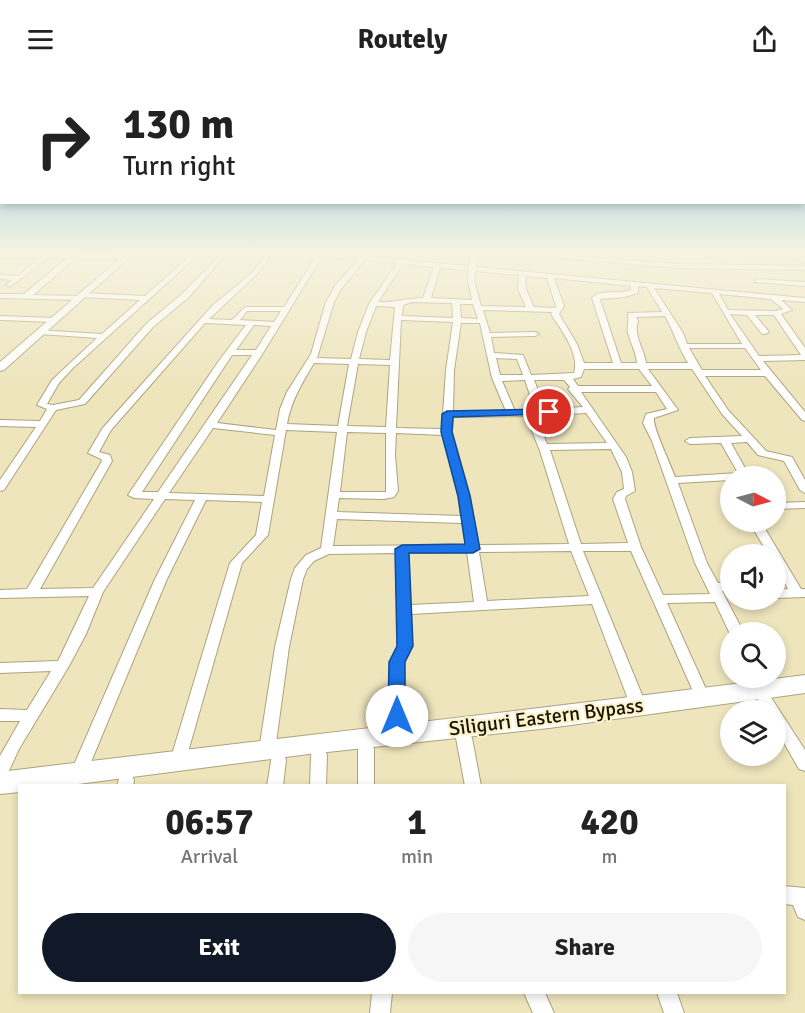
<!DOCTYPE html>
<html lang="en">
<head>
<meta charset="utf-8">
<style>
  :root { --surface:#fff; --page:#f6f6f6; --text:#222; --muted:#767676; --accent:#111827 }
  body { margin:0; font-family:Signika,sans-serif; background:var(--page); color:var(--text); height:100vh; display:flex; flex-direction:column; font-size:22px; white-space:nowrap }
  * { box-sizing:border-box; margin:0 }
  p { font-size:20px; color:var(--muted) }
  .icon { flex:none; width:33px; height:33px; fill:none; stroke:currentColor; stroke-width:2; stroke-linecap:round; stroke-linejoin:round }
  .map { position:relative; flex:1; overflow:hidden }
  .details { position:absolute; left:18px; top:706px; width:768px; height:210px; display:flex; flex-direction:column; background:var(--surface); border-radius:0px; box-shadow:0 3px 9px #0003 }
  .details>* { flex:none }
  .guide { position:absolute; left:0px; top:0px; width:806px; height:126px; box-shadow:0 3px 9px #0003; background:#fff; color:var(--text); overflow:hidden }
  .needle { width:39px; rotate:96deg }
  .controls { position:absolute; left:720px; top:388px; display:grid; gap:12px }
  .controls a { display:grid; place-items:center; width:66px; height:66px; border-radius:50%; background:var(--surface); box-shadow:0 3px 9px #0003; font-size:30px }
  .pin { position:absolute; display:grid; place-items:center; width:51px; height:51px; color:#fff; margin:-26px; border:3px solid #fff; border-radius:50%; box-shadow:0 2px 6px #0007 }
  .me { position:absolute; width:66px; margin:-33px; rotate:0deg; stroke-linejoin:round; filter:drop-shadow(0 0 4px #0008) }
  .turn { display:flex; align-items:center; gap:21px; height:126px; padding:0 24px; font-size:27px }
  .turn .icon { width:78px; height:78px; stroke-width:2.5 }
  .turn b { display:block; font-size:42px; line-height:51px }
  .eta { display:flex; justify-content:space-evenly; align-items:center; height:102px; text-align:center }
  .eta b { font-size:36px; font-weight:700; line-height:42px }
  .button { display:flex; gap:12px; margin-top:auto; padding:12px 24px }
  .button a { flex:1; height:69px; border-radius:36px; background:var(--accent); color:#fff; font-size:24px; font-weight:700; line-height:69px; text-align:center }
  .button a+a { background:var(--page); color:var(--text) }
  header { display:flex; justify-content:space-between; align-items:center; height:78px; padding:0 24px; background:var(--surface); font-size:27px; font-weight:700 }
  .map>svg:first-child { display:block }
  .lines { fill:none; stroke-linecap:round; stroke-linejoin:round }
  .minor-casing { stroke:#aca37d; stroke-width:2 }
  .tertiary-casing { stroke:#aca37d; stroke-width:2 }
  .primary-casing { stroke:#aca37d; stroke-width:2 }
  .minor { fill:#fff; fill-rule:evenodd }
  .tertiary { fill:#fff; fill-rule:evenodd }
  .primary { fill:#fff; fill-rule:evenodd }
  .route { fill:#1a73e8; stroke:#114b97; stroke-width:1.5 }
  .labels { text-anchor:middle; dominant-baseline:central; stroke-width:4.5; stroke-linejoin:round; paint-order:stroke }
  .near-street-label { font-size:20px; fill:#161205; stroke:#fcf2ca }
</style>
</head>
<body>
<header><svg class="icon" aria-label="menu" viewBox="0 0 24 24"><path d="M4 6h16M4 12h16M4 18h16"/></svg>Routely<svg class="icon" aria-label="share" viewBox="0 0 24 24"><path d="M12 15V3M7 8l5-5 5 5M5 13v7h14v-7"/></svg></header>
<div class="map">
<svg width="805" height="935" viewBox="0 0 805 935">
  <rect width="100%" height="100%" fill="#eee5bd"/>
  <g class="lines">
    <defs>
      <path id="minor" d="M0,177L128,178L129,179L126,181H75L33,217L80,218V215H83L145,218L191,177H198L73,290L59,305L47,326L53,327L79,322L147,245L182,216L220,177H226L188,220L153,249L85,326L56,332L4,412L0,413V402L36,349L0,348V342L40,343L47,331L37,327L52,302L97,260L40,256L36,254L37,252L102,256L140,222L82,219V222H79L0,220V216H24L67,180H48L10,209L6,207L12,202L0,201V197L18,198L40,180H0Z
        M266,177H272L256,197L209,241L232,242L245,229H284L317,177H323L263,275L217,345L276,352L280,331L287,314L311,276L326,224L335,208L358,182L328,179L325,177H369L368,179L469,188L471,177H477L476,189L805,220V224L781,222L792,232L781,236L805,270V282L763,283L805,334V343L802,342L765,298H705L728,332L766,373L792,379L805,402V415L800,412L784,383L758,377L747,364L731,365L750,399H730V402L678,405L707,485L718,505H730V513H722L744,555L730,556L715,524L667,525L710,620L708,624L703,626L698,624L696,620L631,473H583L647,629L644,633L639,635L634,633L631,629L592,526L411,536L412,568L404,584L405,656L403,660L397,662L391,660L389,656L390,584L398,568L396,475L329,476L314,483L307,491L303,501L289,569L275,672L273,676L267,678L261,676L259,672L275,569L291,501L295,490L306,477L321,470L337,354L286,352L268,457L242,485L184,688L178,690L172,688L170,683L230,485L256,457L262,424L206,422L167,501L86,696L84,701L78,703L72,701L70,696L155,501L195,422L165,421L103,514L86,556L69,588L19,671L6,699L0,701V678L20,643H0V631L27,632L51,593L0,595V585L58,583L89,518L0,520V512L27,511L102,383L101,381L88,375L102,351L115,336L213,227L252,195ZM365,182L397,185L369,226L358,254L351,281L317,280L334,224L341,211ZM403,186L434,189L423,220C407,220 395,225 378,224ZM440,190L469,192L468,203L472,222L431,220ZM476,193L519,197L518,211L526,229L481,228L474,203ZM525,198L547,200L556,228L555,230L534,229L526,211ZM554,200L631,208V212C619,217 602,210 592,220L613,285H584L577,266L559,236L564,228ZM638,208L647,209L662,234L628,235C629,241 627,250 628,255C631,266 636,274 637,285H621L600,221L625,219L638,215ZM654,210L712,215L742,266H687L683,255ZM719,216L771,221L783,231L776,233L728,232ZM412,224L452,225L453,240L402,238L403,227ZM460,226H473L478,241L461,240ZM376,228L395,229L390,282L359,281L366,254ZM483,232L552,234L551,236C561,252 580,275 574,295L531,297L523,277L494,275L491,259L535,258L539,256L535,254L490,255ZM247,233H281L274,244L240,242ZM730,236L747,237L762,256H765L769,254L755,237H774L801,277L759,278ZM665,238C674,254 679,271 688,285H646C644,270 633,258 638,243L636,239ZM401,242L453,244L446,292L442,351L396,350ZM205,245L246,247L218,284L128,417L134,420L154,421L93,510L40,511L112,383L110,377L99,374L111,352ZM461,245H480L492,300L506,333H453L454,292ZM254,247L271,248L256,272H236ZM689,270H745L761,292H702ZM232,277H252L158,414H142ZM496,280L517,281L523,297H500ZM314,285L349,286L338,348L287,346C291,323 302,305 314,285ZM358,286L390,287L386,349L347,348ZM584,291H639L652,308H578L573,301L581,299ZM648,291H692L722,336L742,358L690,360L685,363L690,366L721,365L738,395L675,399C671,387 652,348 654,340L678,332ZM525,302L530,317L535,320L540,317L534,302H564L570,309L568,311L583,329L515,333L502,303ZM581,314H656L667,331L646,336L643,345L652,363L695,485L710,516L663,517L641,469L625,421L626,418L635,413L632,394L626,379ZM586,335L607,365L547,366L536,338ZM526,338L540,373L569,466L478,467L470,418L452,354L453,339ZM213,350L275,357L264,418L169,415ZM347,354L386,355V414H340ZM396,355L443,357L458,418L461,438L337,434L339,420L384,421L394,419L398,413L395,377ZM611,371L622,394L624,411L617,414L613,421L628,465L581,466L550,372ZM337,441L462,445L466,467L333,468ZM571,473L589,518L487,523L479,474ZM467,474L474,524L410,527L408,475Z
        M544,177H567L679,186L805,188V192L679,190L547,179Z
        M757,201L805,204V208L755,204V202Z
        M0,238L54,240L58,242L54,244L0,242Z
        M805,424V430L776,431V425Z
        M749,444H761L801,511H805V519L776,520V512L788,511L776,488V477H769Z
        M765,616L770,618L805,672V693L799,691L776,651V633H764L758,622L760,618Z
        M464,654L470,656L472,660L481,708H465L456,660L458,656Z
        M366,665L372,667L374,671V708H358V671L360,667Z
        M319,671L325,672L327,677L326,708H310L311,677L313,672Z
        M278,676L284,677L286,682L283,708H267L272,677Z
        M126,695L132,697L134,702L133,708H117L120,697Z
        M784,808L805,810V842L798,839L793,827L784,826Z
        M372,915H392L390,935H370Z
        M524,915H545L554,935H533Z
        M657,915H677L684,935H664Z"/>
      <path id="tertiary" d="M124,177H132L4,292L0,293V284Z
        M789,177H799L805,180V185Z"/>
      <path id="primary" d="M805,597V615L549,650L309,676L63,708H20V714L0,716V694C268,661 537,632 805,597Z"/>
    </defs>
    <use href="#minor" class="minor-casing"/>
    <use href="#tertiary" class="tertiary-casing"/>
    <use href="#primary" class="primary-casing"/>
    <use href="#minor" class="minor"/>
    <use href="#tertiary" class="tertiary"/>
    <use href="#primary" class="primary"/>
  </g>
  <linearGradient id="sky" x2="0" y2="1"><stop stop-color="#6fc0ea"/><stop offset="0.57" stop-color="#f7f3e1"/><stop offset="1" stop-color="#f7f3e1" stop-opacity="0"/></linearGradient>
  <rect width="805" height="308" fill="url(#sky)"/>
  <path class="route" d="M549,331L554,334L552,336L453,339L452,354L470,418L480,471L473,475H409L413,568L405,584V638L403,643L397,645L390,643L388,638L389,584L397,568L395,471L402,467L465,466L458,418L441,354L442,336L447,333Z"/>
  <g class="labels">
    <g class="near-street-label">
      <text transform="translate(546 639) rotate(-7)">Siliguri Eastern Bypass</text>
    </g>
  </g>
</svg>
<div class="controls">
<a><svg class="needle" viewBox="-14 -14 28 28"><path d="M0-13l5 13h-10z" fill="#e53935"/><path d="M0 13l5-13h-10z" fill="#767676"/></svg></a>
<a><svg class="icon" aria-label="sound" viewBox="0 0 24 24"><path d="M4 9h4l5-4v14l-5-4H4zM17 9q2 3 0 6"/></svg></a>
<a><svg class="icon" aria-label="search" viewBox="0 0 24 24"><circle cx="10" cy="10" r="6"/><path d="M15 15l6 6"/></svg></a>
<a><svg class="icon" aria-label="layers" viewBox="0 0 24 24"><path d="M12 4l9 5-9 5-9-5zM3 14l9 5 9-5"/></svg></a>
</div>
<div class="pin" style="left:549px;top:334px;background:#d93025"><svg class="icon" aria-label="arrive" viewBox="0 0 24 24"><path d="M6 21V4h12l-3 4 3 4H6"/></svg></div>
<svg class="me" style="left:397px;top:638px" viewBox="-20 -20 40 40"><circle r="19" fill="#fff"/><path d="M0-13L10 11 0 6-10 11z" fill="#1a73e8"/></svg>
<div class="guide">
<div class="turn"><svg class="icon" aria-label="right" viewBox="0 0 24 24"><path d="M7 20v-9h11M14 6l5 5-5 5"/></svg><div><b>130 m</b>Turn right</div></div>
</div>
<section class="details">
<div class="eta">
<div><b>06:57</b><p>Arrival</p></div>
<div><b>1</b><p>min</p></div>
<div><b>420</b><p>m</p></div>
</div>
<div class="button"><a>Exit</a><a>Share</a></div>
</section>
</div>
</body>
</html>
